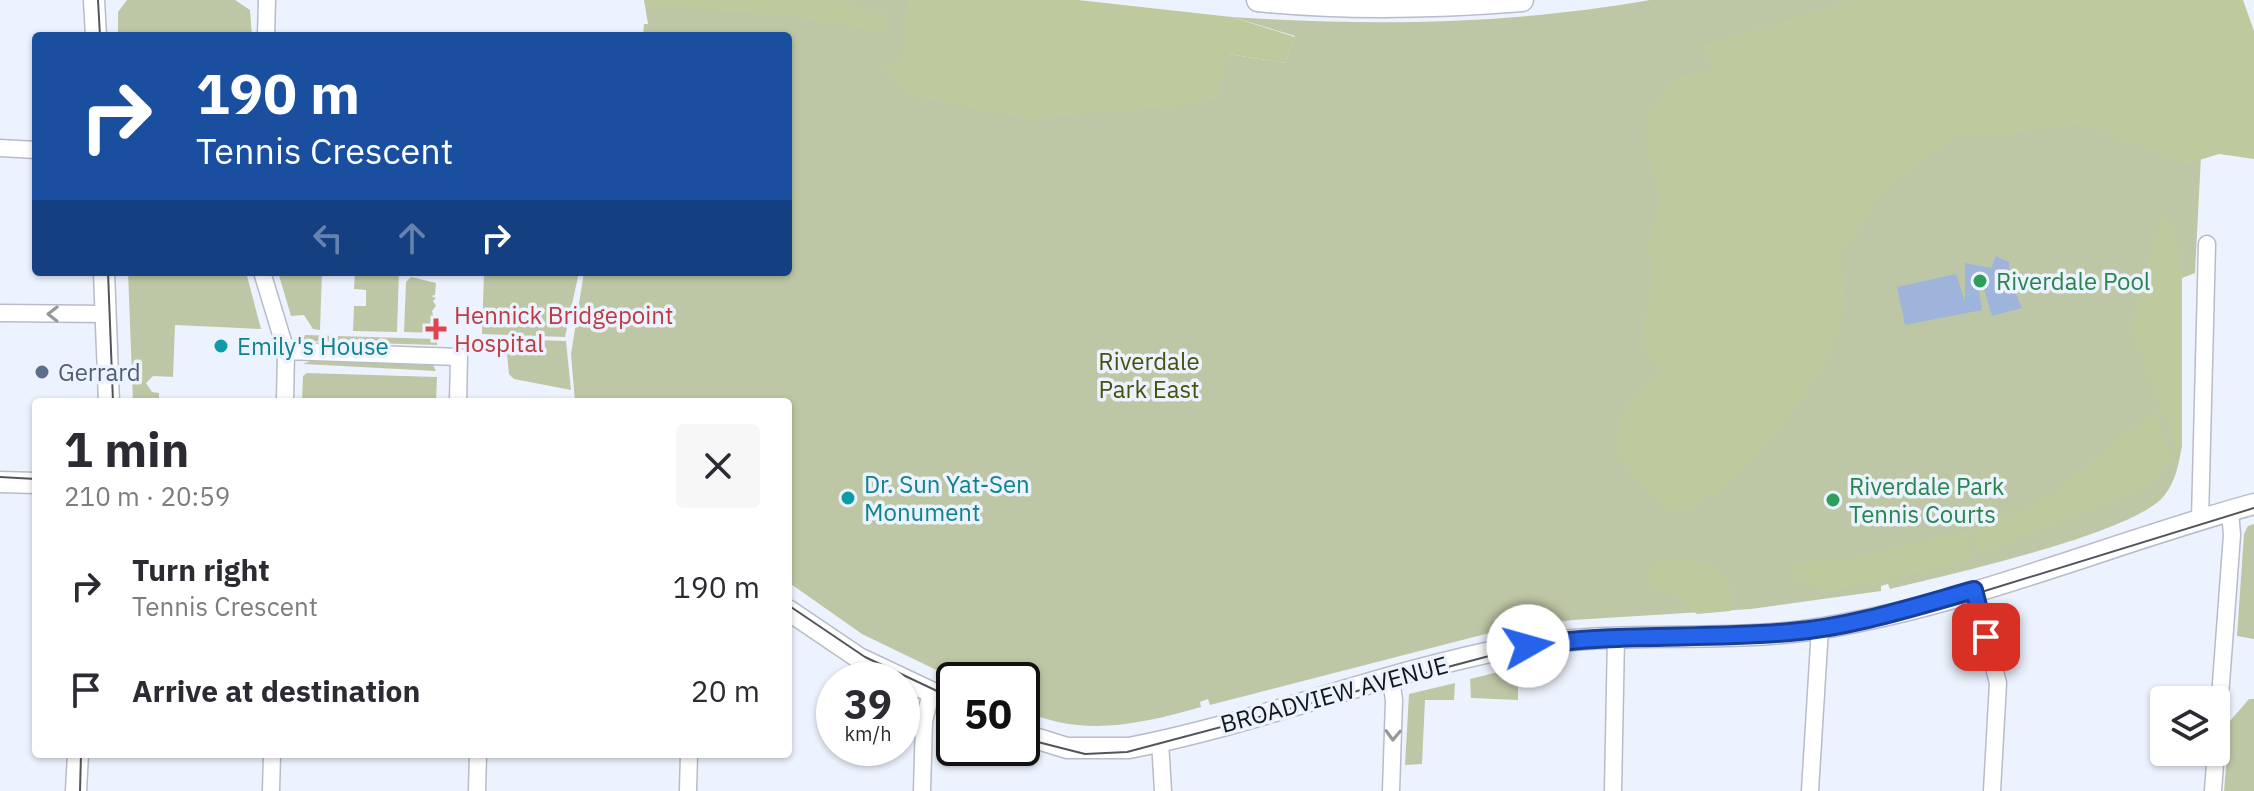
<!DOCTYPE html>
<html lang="en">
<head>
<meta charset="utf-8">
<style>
  :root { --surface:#fff; --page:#f7f7f7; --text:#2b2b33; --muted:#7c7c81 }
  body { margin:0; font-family:"IBM Plex Sans",sans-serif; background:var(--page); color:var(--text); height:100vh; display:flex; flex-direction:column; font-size:30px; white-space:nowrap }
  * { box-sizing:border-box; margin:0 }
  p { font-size:26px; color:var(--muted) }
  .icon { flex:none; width:44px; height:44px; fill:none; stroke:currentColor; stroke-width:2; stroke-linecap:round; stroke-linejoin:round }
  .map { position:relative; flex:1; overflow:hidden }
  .panel { position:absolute; left:32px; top:398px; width:760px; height:360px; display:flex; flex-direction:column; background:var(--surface); border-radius:8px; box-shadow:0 2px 6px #0004 }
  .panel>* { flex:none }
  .hud { position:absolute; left:32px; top:32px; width:760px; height:244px; border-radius:8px; box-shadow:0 2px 6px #0004; background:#1a4fa0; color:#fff; overflow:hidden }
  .fabs { position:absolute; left:2150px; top:686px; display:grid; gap:16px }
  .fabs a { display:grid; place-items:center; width:80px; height:80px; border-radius:8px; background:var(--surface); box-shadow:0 2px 6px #0004; font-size:40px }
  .speed { position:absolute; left:816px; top:662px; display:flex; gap:16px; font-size:40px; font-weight:700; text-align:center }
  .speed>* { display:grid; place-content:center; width:104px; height:104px; border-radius:50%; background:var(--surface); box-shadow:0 2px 6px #0004; line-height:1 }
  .speed small { font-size:20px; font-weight:400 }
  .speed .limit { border:4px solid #111; border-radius:12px; background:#fff; color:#111 }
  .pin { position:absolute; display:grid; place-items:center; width:68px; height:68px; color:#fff; margin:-34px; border-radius:16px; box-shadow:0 4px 12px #0006 }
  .me { position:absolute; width:88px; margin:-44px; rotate:83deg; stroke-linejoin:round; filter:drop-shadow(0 0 6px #0008) }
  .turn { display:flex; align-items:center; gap:28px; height:168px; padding:0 32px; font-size:36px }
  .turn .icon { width:104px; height:104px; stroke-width:2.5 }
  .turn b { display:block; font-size:56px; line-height:68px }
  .lanes { display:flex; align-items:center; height:76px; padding:0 32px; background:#0003; justify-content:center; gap:40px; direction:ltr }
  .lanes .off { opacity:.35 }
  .round { display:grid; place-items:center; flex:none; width:84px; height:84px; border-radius:8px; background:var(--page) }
  .headline { display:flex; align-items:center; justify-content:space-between; height:136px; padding:0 32px }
  h1 { font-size:48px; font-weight:800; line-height:60px }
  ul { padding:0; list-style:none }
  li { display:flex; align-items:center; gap:24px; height:104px; padding:0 32px }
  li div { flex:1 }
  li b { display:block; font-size:30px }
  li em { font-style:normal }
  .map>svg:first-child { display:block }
  .green { fill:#bec7a5 }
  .forest { fill:#bec99e }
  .water { fill:#9fb4da }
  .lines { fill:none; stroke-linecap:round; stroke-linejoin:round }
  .minor-casing { stroke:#b7bcc7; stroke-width:19 }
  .major-casing { stroke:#b7bcc7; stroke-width:23 }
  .highway-casing { stroke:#b7bcc7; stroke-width:25 }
  .minor { stroke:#fff; stroke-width:16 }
  .major { stroke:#fff; stroke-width:20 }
  .highway { stroke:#fff; stroke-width:22 }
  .tram { stroke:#52555a; stroke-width:2 }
  .oneway { stroke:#969798 }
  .route-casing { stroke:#184099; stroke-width:20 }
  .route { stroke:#2563eb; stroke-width:14 }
  .leisure-dot { fill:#2e9e5b; stroke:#edf3fe; stroke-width:3 }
  .health-dot { fill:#e0444e; stroke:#edf3fe; stroke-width:3 }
  .culture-dot { fill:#0f9aa8; stroke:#edf3fe; stroke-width:3 }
  .service-dot { fill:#5c6f8a; stroke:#edf3fe; stroke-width:3 }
  .labels { text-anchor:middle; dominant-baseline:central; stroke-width:7; stroke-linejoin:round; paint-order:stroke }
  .leisure-label { font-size:24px; fill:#27864d; stroke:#edf3fe; text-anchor:start }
  .health-label { font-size:24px; fill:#be3a42; stroke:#edf3fe; text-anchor:start }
  .culture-label { font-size:24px; fill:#0d838f; stroke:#edf3fe; text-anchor:start }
  .park-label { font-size:24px; fill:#46520f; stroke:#edf3fe }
  .service-label { font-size:24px; fill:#4e5e75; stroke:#edf3fe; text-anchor:start }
  .street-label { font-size:24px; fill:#15171a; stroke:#edf3fe }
</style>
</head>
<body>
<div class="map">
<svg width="2254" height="791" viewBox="0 0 2254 791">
  <rect width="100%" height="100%" fill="#edf3fe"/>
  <path class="green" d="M127,0H235L250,10L252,36H118V12Z
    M644,0H910L908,17L1010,19L1285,63L1295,36L1232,17C1378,26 1505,25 1650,0H2209L2195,273L2182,278V445C2179,463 2176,481 2164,496C2133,534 1944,576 1890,589L1888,584L1881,586V591L1751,609L1573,620L1505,629L1210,705L1208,699L1200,702L1201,707C1140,724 1083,738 1022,710V680H957L862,634L788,582V402H575L571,354L584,272H788V36H643L644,24H648Z
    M128,272H246L261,329L175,325L173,377L153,376L146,383L152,392L159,393V402H133Z
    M278,272H322L320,330L313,329L304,315L291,316Z
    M355,272H399L397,332L353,331L354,306H366V290L354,289Z
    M484,272H579L565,337L482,334Z
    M411,277L436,283L435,295L431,296L436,298L433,301L436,306L432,311L434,319L439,320L438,333L404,332L406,282Z
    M305,335L437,339V345L303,341Z
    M482,338L566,341L571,390L514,379L509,374L507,354L482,351Z
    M311,361L433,365L436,371L303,364Z
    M307,373L437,377L436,402H302L303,376Z
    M2254,524V639L2237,636L2244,534L2248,526Z
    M1518,667V700L1471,698L1470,679Z
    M1455,683L1454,700H1425L1422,764L1405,765L1409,694Z
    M2249,699H2254V791H2224L2230,721Z"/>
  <path class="forest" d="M644,0H834L891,15L887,33L780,15L646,6Z
    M910,0H1078L1232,17L1295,37L1285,63L1228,54L1217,99L1190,105L1027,119L911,96L883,68L897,59L906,65L902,32Z
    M1853,0H2243L2254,31V159L2219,154L2187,164L2081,124L2015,133H1956C1934,156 1906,170 1883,192C1865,210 1859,235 1840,253C1843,269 1846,287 1844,303C1833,381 1766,441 1717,498L1706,493L1689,510H1665C1637,479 1596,447 1630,403C1639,390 1650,385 1658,369L1640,340L1651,290L1652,269L1647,249L1659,198L1648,156L1645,126L1653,104L1671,79L1713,70L1701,46Z
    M2164,208L2180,252L2182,277V445L2181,450L2177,451L2133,333V312Z
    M2155,409L2173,459L2141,490L1978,554L1972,527L2022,509L2058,491L2115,440L2145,421Z
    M1968,531L1972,560L1827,592L1817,585L1795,587L1791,566L1797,562L1849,559Z
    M1687,558L1713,567L1732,588L1731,611L1697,614L1678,598L1652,589L1646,575L1657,561Z"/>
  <path class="water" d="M1996,256L2009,262V278L2022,308L1992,316L1984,289L1979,291L1982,310L1905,325L1897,287L1956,274L1965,302V263L1991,268Z"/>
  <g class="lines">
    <defs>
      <path id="minor" d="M266,36L267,0
        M0,148L36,150
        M262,272L286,351L285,402
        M0,313L106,314
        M286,351L459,357L458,402
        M2200,520L2207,244
        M1974,590L1998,683L1992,791
        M1391,679L1394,700L1391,791
        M1160,741L1163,791
        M271,791L272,754
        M477,791L478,754
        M688,791L689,754
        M922,791L924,721L931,693
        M1613,791L1616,637
        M1810,791L1820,628
        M2213,791L2232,535L2230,511"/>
      <path id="major" d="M94,0L96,36
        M104,272L109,402
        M0,482L36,483
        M788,610L859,658L954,703
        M1022,734L1067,748H1129C1258,723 1381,673 1510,648C1613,628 1720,645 1823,628C1970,604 2111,543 2254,504
        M76,791L78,754"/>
      <path id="highway" d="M1258,0C1345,9 1434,7 1522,0"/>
    </defs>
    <use href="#minor" class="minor-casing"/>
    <use href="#major" class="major-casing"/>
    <use href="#highway" class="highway-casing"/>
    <use href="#minor" class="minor"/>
    <use href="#major" class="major"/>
    <use href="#highway" class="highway"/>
    <path class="tram" d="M98,0L100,36
      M108,272L113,402
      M0,477L36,479
      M788,605L865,657L954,699
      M1022,738L1085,754L1127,752L1508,651L1578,643L1776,637L1839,629L1975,594L2254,508
      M80,791L81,754"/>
  </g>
  <defs><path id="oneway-chevron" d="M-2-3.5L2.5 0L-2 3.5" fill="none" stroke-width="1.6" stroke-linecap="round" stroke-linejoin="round" transform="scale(2)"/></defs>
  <g class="oneway">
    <use href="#oneway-chevron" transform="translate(53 314) rotate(-179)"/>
    <use href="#oneway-chevron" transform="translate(1393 735) rotate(92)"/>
  </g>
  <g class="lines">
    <defs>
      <path id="route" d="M1528,646C1615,632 1702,640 1790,632C1852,627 1913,607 1974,590L1986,637"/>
    </defs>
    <use href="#route" class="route-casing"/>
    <use href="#route" class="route"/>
  </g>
  <g class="leisure-dot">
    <circle cx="1980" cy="281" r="8"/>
    <circle cx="1833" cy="500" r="8"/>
  </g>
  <path class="health-dot" d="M432 317h8v8h8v8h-8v8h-8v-8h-8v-8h8z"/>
  <g class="culture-dot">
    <circle cx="221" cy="346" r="8"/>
    <circle cx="848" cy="498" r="8"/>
  </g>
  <circle class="service-dot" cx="42" cy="372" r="8"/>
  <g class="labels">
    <g class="leisure-label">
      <text x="1996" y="281">Riverdale Pool</text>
      <text x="1849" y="486">Riverdale Park<tspan x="1849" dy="28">Tennis Courts</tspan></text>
    </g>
    <g class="health-label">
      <text x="454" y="315">Hennick Bridgepoint<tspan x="454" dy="28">Hospital</tspan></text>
    </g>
    <g class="culture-label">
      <text x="237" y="346">Emily's House</text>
      <text x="864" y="484">Dr. Sun Yat-Sen<tspan x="864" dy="28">Monument</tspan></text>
    </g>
    <g class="park-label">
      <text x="1149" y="361">Riverdale<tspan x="1149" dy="28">Park East</tspan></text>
    </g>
    <g class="service-label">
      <text x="58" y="372">Gerrard</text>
    </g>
    <g class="street-label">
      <text transform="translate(1334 694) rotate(-15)">BROADVIEW AVENUE</text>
    </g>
  </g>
</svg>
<div class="fabs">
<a><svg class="icon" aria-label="layers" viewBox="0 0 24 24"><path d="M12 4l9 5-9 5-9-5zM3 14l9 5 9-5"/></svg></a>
</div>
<div class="speed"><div>39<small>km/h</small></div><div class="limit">50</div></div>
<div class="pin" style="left:1986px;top:637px;background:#d93025"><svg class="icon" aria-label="arrive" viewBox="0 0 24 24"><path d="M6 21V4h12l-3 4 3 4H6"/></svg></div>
<svg class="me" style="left:1528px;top:646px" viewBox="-20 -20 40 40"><circle r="19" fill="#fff"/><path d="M0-13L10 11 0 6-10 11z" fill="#2563eb"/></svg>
<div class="hud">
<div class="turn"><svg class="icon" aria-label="right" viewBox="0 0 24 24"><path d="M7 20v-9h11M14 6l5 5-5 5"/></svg><div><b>190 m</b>Tennis Crescent</div></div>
<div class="lanes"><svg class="icon off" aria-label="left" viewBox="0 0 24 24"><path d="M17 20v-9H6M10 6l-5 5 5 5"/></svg><svg class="icon off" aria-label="ahead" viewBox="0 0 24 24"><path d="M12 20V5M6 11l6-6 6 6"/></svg><svg class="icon" aria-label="right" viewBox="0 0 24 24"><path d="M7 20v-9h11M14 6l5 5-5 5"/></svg></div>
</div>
<section class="panel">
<div class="headline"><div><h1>1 min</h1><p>210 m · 20:59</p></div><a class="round"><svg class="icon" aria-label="close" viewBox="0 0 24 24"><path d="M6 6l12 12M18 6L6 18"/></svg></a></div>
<ul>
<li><svg class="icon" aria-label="right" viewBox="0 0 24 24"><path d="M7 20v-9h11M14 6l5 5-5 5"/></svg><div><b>Turn right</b><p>Tennis Crescent</p></div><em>190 m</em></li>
<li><svg class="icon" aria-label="arrive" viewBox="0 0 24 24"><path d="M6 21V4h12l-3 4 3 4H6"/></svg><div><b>Arrive at destination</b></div><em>20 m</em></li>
</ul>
</section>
</div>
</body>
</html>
